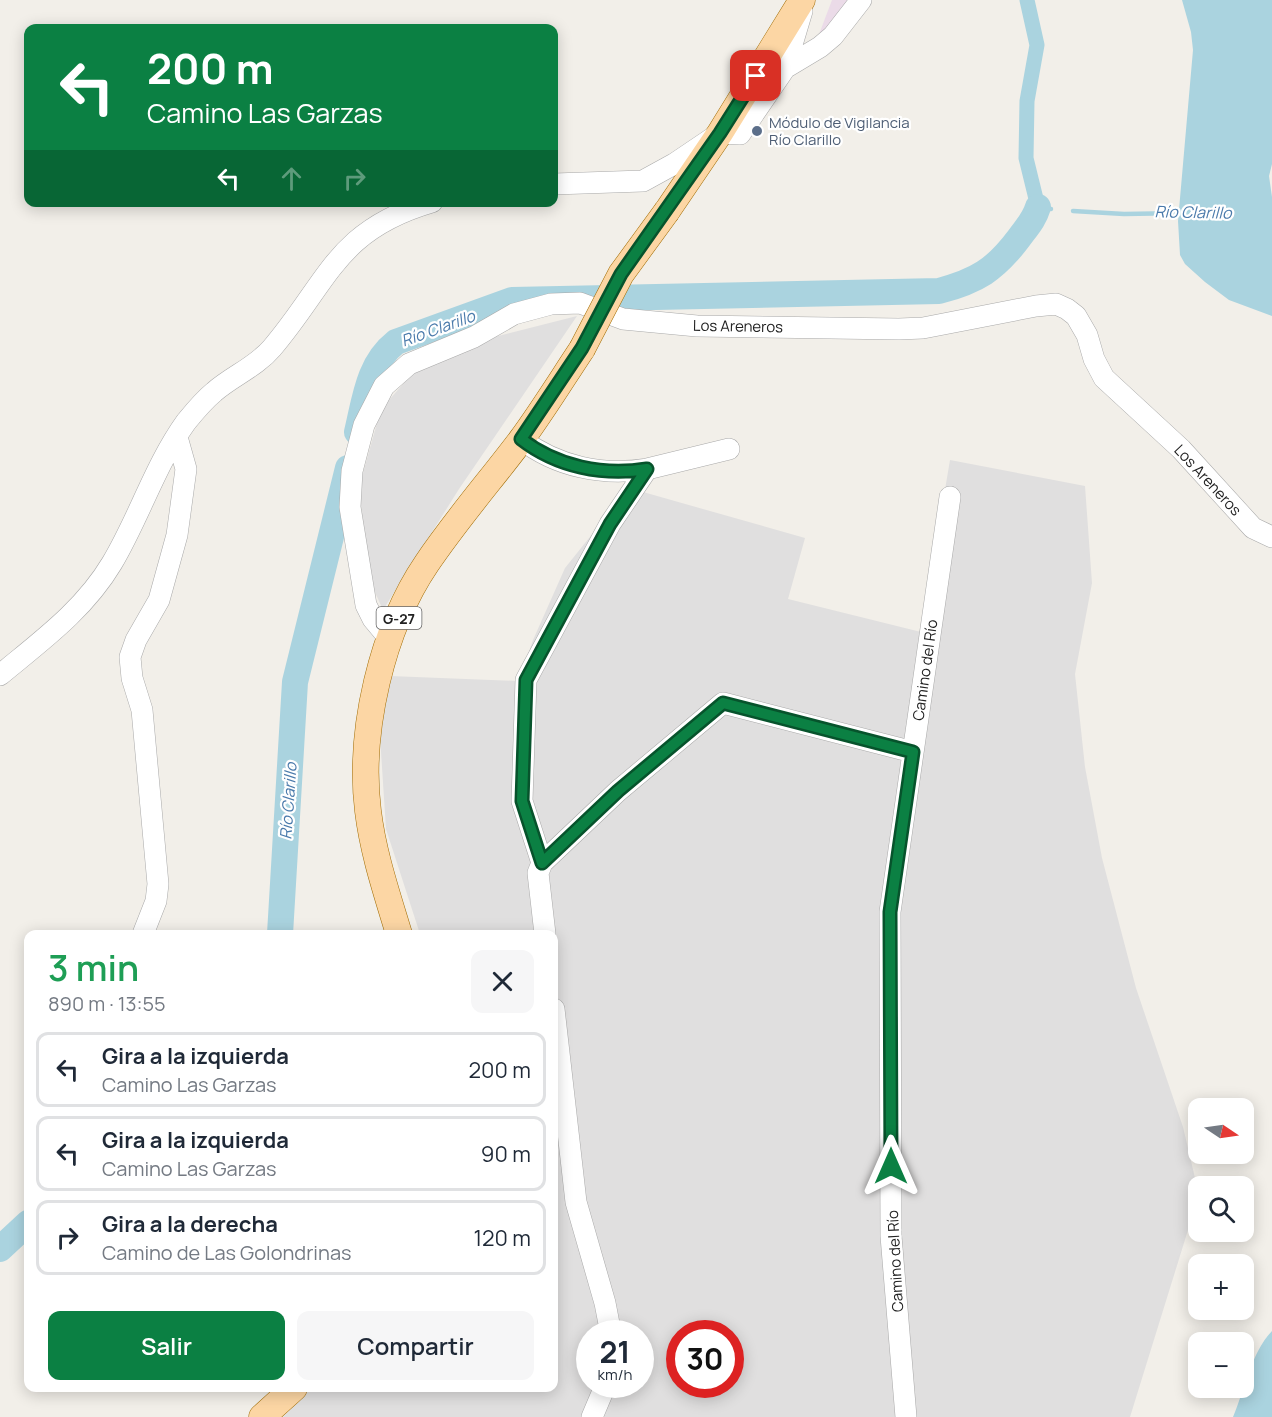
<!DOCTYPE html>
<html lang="es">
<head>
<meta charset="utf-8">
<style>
  :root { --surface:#fff; --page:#f6f6f7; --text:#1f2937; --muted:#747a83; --line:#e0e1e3; --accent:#0b8043 }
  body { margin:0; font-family:Manrope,sans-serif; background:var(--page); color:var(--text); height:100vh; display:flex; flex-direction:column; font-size:22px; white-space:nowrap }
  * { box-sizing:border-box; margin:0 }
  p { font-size:20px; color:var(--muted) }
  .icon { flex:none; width:33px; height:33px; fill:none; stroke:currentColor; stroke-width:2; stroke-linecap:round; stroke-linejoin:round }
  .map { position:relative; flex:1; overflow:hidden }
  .sheet { position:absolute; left:24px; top:930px; width:534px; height:462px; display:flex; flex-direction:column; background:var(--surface); border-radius:12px; box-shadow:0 3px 15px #0003 }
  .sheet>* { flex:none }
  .banner { position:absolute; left:24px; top:24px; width:534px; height:183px; border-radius:12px; box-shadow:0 3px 15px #0003; background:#0b8043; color:#fff; overflow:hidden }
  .needle { width:39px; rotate:103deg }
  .fabs { position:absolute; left:1188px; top:1098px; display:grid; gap:12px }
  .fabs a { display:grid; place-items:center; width:66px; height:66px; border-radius:12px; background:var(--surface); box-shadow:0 3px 15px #0003; font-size:30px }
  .speed { position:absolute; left:576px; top:1320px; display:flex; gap:12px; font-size:30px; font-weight:700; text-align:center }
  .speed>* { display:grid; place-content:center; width:78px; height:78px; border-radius:50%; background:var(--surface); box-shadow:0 3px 15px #0003; line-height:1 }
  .speed small { font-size:15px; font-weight:400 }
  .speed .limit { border:9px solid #d22; background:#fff; color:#111 }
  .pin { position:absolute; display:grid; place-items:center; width:51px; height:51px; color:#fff; margin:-26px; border-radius:12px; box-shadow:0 3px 9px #0006 }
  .me { position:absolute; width:66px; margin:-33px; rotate:0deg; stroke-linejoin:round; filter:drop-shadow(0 0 4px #0008) }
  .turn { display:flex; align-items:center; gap:21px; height:126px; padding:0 24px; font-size:27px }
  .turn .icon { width:78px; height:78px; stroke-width:2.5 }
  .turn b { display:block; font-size:42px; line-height:51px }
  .lanes { display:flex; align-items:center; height:57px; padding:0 24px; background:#0003; justify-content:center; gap:30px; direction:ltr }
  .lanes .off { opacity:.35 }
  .round { display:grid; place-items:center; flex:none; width:63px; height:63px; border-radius:12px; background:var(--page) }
  .overview { display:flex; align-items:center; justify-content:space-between; height:102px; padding:0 24px }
  h1 { font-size:36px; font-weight:600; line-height:45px; color:#1e9e55 }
  .cta { display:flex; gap:12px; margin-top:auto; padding:12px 24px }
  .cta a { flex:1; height:69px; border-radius:12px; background:var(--accent); color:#fff; font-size:24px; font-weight:600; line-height:69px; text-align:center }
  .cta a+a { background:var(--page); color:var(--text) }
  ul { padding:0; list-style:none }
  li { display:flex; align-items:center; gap:18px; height:75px; margin:0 12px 9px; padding:0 12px; border:3px solid var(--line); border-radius:12px }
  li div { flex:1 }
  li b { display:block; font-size:22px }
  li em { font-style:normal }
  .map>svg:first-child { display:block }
  .residential { fill:#e0dfdf; fill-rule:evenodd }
  .industrial { fill:#ebdbe8 }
  .water { fill:#aad3df }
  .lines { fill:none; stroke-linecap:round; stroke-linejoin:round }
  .stream { stroke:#aad3df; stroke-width:4.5 }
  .canal { stroke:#aad3df; stroke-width:15 }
  .river { stroke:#aad3df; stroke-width:26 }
  .minor-casing { stroke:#a9a9a9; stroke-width:22 }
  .major-casing { stroke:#a06b00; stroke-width:27 }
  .minor { stroke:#fff; stroke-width:21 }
  .major { stroke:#fcd6a4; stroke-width:26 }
  .major-bridge-casing { stroke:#a06b00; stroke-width:27; stroke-linecap:butt }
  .major-bridge { stroke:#fcd6a4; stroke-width:26 }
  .route-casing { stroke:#07532c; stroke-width:15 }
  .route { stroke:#0b8043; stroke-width:10 }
  .service-dot { fill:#5c6f8a; stroke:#fff; stroke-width:2 }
  .labels { text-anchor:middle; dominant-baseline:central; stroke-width:4.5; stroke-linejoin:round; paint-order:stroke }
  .shield { fill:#fff; stroke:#646464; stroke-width:1.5 }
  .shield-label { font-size:14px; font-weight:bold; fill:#222 }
  .service-label { font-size:15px; fill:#4e5e75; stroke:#fff; text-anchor:start }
  .street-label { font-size:15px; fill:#222; stroke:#fff }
  .water-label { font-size:16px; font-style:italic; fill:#4a7aab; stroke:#fff }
</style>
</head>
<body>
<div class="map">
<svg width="1272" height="1417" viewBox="0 0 1272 1417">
  <rect width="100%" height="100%" fill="#f2efe9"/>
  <path class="residential" d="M577,316L459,489L383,610L369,579L359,487L381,409L419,366L466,344Z
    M950,460L1085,486L1092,583L1075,674L1085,767L1102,858L1136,988L1183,1127L1195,1178L1188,1230L1130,1417H283L311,1388H554V934H420L386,829L379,721L390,676L519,681L533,640L565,568L629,488L805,538L788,599L921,632ZM590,1334H640V1384H590ZM680,1334H730V1384H680Z"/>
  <path class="industrial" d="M832,0H849L815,45Z"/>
  <path class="water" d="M1182,0H1272V164L1269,176L1272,197V316L1229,300L1205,282L1185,264L1180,255L1178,221L1193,50L1191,32Z
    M1272,1331V1417H1233C1245,1389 1251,1353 1272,1331Z"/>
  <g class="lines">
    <path class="stream" d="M1038,207L1051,209
      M1073,211L1124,214L1184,213"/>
    <path class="canal" d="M1027,0L1037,45L1027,101L1026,158L1038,207"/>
    <path class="river" d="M357,432C365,399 368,364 396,342L512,300L939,291C977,281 995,270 1019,238C1027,227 1034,220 1038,207
      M280,934L295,682L348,468
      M0,1249L28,1223"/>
    <defs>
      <path id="minor" d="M785,68L802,11
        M554,184L643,181L674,164L720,133L740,134L785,68L820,47L833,36L861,0
        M521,439C557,467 603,476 647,469
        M388,637L373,619L366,605L350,507L352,471L364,425L384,386L409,364L474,337L514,314L551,304L580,303L623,319L697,326L899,329L923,328L1036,306L1056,304L1067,309L1076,316L1087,335L1094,359L1104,378L1181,449L1253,528L1272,537
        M0,675C41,641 84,610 112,563C139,518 155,465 186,422C195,411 203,401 214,392C232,376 256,367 272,348C329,281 336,230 432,202
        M542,863L618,791L723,703L913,752
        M143,934L156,901L158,884L142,710L132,678L130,657L136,640L159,600L177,535L186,469L177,437
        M545,934L538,873L542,863L522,801L526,680L610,524L647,469L729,449
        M554,1009L576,1202L605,1303L611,1334
        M592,1417L606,1384
        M906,1417L891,1236L890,912L950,497"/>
      <path id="major" d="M667,211L720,133L802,0
        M399,934C387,894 373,853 368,811C358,731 382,629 427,563C456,520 490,481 521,440C543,410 562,379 582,349
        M262,1417L294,1388"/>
    </defs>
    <use href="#minor" class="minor-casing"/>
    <use href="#major" class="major-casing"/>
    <use href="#minor" class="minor"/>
    <use href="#major" class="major"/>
    <defs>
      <path id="major-bridge" d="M582,349L621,274L667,211"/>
    </defs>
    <use href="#major-bridge" class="major-bridge-casing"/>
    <use href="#major-bridge" class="major-bridge"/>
  </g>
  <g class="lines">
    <defs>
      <path id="route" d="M756,76L720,133L621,274L582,348L521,439C557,467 603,476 647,469L610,524L526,680L522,801L542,863L618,791L723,703L913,752L890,912L891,1166"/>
    </defs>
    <use href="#route" class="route-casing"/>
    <use href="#route" class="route"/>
  </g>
  <circle class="service-dot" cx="757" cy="131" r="6"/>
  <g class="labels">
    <rect class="shield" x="376.5" y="607" width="45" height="22" rx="4.5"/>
    <g class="shield-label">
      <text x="399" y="618">G-27</text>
    </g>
    <g class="service-label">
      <text x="769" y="122">Módulo de Vigilancia<tspan x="769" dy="17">Río Clarillo</tspan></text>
    </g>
    <g class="street-label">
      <text transform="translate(738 326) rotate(1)">Los Areneros</text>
      <text transform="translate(1208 480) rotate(47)">Los Areneros</text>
      <text transform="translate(925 670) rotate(-82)">Camino del Río</text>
      <text transform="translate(895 1261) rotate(-93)">Camino del Río</text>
    </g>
    <g class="water-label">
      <text transform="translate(1193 212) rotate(1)">Río Clarillo</text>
      <text transform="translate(438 328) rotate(-20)">Río Clarillo</text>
      <text transform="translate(288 801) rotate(-86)">Río Clarillo</text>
    </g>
  </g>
</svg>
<div class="fabs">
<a><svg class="needle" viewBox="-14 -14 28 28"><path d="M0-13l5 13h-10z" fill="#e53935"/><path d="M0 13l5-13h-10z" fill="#747a83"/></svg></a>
<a><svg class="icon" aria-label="search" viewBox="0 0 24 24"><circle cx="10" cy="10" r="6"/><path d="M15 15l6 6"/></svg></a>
<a>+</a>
<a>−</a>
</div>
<div class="speed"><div>21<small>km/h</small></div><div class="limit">30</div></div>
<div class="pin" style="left:756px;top:76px;background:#d93025"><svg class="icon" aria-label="arrive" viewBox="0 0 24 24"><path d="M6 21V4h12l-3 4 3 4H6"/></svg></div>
<svg class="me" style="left:891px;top:1166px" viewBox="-20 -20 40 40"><path d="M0-17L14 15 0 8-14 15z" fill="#0b8043" stroke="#fff" stroke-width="4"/></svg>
<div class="banner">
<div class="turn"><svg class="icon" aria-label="left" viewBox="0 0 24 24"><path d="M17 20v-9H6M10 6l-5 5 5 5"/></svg><div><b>200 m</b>Camino Las Garzas</div></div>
<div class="lanes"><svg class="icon" aria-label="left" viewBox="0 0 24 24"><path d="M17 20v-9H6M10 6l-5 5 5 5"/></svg><svg class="icon off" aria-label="ahead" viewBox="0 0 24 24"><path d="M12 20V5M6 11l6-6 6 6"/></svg><svg class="icon off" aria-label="right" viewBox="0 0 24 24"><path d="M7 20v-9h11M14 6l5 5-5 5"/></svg></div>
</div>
<section class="sheet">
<div class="overview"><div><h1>3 min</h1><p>890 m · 13:55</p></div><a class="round"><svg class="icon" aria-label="close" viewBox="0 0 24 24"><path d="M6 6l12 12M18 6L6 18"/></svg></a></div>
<ul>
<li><svg class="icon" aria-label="left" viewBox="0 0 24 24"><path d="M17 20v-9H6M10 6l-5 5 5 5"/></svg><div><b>Gira a la izquierda</b><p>Camino Las Garzas</p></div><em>200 m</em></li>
<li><svg class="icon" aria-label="left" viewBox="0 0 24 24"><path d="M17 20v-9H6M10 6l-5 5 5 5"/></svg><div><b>Gira a la izquierda</b><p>Camino Las Garzas</p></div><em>90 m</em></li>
<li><svg class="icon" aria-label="right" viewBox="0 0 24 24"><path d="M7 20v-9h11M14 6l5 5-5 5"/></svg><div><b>Gira a la derecha</b><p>Camino de Las Golondrinas</p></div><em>120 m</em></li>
</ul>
<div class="cta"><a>Salir</a><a>Compartir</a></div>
</section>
</div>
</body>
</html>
